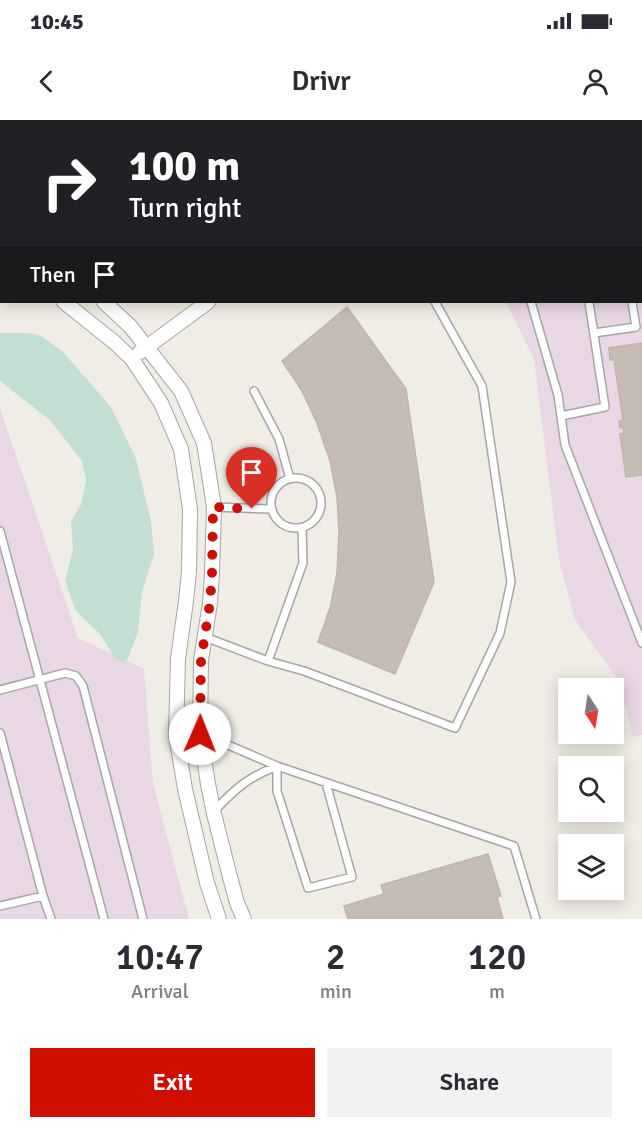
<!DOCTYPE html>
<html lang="en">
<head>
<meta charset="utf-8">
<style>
  :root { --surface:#fff; --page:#f2f2f3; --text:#2b2b33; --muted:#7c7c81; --accent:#cd0e01 }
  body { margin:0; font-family:Signika,sans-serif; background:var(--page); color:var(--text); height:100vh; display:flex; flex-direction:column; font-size:22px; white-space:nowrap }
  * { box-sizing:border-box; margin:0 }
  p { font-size:20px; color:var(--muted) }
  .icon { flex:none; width:33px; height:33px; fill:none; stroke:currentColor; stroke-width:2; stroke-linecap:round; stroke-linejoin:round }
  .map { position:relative; height:799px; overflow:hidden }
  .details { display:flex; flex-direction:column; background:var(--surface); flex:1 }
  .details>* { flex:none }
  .guide { position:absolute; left:0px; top:0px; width:642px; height:183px; box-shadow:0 3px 15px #0003; background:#202124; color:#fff; overflow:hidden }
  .needle { width:39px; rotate:168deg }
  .fabs { position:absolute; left:558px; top:558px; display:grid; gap:12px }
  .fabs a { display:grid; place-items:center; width:66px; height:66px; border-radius:0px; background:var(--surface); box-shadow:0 3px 15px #0003; font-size:30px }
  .pin { position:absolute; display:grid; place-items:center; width:51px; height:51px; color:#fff; margin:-62px -26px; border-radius:50% 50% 50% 0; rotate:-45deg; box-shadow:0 0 6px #0007 }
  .pin .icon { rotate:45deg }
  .me { position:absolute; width:66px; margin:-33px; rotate:1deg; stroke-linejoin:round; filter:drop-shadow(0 0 4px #0008) }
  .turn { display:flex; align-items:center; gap:21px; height:126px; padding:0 30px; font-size:27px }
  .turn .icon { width:78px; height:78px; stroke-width:2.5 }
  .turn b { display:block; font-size:42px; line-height:51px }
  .then { display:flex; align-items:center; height:57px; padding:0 30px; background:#0003; gap:12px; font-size:22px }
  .eta { display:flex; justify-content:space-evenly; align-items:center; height:102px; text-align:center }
  .eta b { font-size:36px; font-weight:600; line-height:42px }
  .cta { display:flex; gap:12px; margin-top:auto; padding:12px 30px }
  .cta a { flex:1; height:69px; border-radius:0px; background:var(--accent); color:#fff; font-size:24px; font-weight:600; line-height:69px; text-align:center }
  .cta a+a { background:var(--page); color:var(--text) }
  .status { display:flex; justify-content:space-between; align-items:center; height:42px; padding:0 30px; background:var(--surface); direction:ltr }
  .status svg { height:16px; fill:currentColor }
  header { display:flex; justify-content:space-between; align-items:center; height:78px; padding:0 30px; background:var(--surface); font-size:27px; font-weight:600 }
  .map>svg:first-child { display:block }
  .industrial { fill:#e9d7e5 }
  .wetland { fill:#c3ded3 }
  .building { fill:#c5bcb5; stroke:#c2b5a8; stroke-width:1.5 }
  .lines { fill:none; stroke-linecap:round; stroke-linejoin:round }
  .service-casing { stroke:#a6a6a6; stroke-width:10 }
  .minor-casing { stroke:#a6a6a6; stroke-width:16 }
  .service { stroke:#fff; stroke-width:7 }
  .minor { stroke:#fff; stroke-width:14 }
  .route { stroke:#cd0e01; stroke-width:10; stroke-dasharray:0 18 }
</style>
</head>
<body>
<div class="status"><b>10:45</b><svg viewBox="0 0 49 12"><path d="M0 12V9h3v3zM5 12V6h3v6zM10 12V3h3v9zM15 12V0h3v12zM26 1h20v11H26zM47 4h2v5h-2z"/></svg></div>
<header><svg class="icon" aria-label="back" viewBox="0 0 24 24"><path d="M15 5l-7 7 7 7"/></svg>Drivr<svg class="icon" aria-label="person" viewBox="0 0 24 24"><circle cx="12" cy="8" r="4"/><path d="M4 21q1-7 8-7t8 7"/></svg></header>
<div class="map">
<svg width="642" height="799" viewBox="0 0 642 799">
  <rect width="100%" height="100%" fill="#f0ede6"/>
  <path class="industrial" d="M640,82H642V615L633,617L618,560L575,500L559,440L534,239L506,182H640Z
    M0,288L78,518L144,549L153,663L189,799H0Z"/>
  <path class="wetland" d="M0,213H25L40,215L63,232L111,287L136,339L151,401L154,434L142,472L138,512L126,543L116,540L100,514L76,491L65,461L73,429L71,401L81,385L86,360L82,341L50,300L0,261Z"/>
  <path class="building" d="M216,0H340V2H216Z
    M585,0H642V21H640V2H586Z
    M347,187L406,269L434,462L395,554L318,522L330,488L337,453L339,412L337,377L330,341L317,303L302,271L282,241Z
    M642,223V355L626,357L620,314L624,313L623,307L620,308L619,301L623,300L614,240H610L609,228Z
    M488,734L501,776L497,777L503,799H348L344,786L384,774L381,765Z"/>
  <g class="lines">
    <defs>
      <path id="service" d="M53,0V2
        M465,0L466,2
        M540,0L541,2
        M377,2V0
        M531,182L558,275L565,325L642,523
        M594,213L636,207L632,182
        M254,271L279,319L290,359
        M561,296L605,287L589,182
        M271 383a25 25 0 1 1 50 0a25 25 0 1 1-50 0Z
        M214,387L272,389
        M0,411L104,799
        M205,517L268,541L304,551L455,608L500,513L511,462L482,266L435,182
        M268,541L303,443L302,408
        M0,570L65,553L76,556L83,566L143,799
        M0,613L43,776
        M200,613L277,646L514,726L536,799
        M214,691C236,668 247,658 277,646V671L308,768L352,757L326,663
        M0,786L43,776L51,799"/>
      <path id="minor" d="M640,65H642
        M0,85H2
        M0,127H2
        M0,150L2,151
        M64,182L114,222L132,239L161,283L181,329L190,389L189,452L186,481L178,539L176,615L185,669L192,699L207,763L219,799
        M104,182L130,206L181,271L204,323L214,387L212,454L210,483L201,540L200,613L208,664L214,694L230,757L237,783L244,799
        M140,232L208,182"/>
    </defs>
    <use href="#service" class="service-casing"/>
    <use href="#minor" class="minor-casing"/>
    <use href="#service" class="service"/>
    <use href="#minor" class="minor"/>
  </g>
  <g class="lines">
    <path class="route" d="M200,614L201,540L210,483L212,454L213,387L252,389"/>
  </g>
</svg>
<div class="fabs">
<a><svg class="needle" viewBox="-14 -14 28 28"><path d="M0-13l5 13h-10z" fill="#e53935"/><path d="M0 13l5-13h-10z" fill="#7c7c81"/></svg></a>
<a><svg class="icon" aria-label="search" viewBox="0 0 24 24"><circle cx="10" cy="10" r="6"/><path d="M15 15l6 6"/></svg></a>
<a><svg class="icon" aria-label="layers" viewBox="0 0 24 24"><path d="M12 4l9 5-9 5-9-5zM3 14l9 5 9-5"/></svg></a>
</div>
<div class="pin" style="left:252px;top:389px;background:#d93025"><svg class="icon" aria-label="arrive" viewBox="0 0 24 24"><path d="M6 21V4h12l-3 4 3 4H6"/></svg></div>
<svg class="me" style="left:200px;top:614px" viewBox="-20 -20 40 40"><circle r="19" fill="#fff"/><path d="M0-13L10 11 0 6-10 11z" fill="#cd0e01"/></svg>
<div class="guide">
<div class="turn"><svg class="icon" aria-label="right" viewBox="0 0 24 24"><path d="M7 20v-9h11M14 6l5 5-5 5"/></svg><div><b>100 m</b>Turn right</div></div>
<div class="then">Then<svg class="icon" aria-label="arrive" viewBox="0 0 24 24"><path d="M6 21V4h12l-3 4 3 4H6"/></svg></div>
</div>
</div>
<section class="details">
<div class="eta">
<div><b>10:47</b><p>Arrival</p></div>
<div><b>2</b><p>min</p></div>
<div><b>120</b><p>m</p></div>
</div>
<div class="cta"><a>Exit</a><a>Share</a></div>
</section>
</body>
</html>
